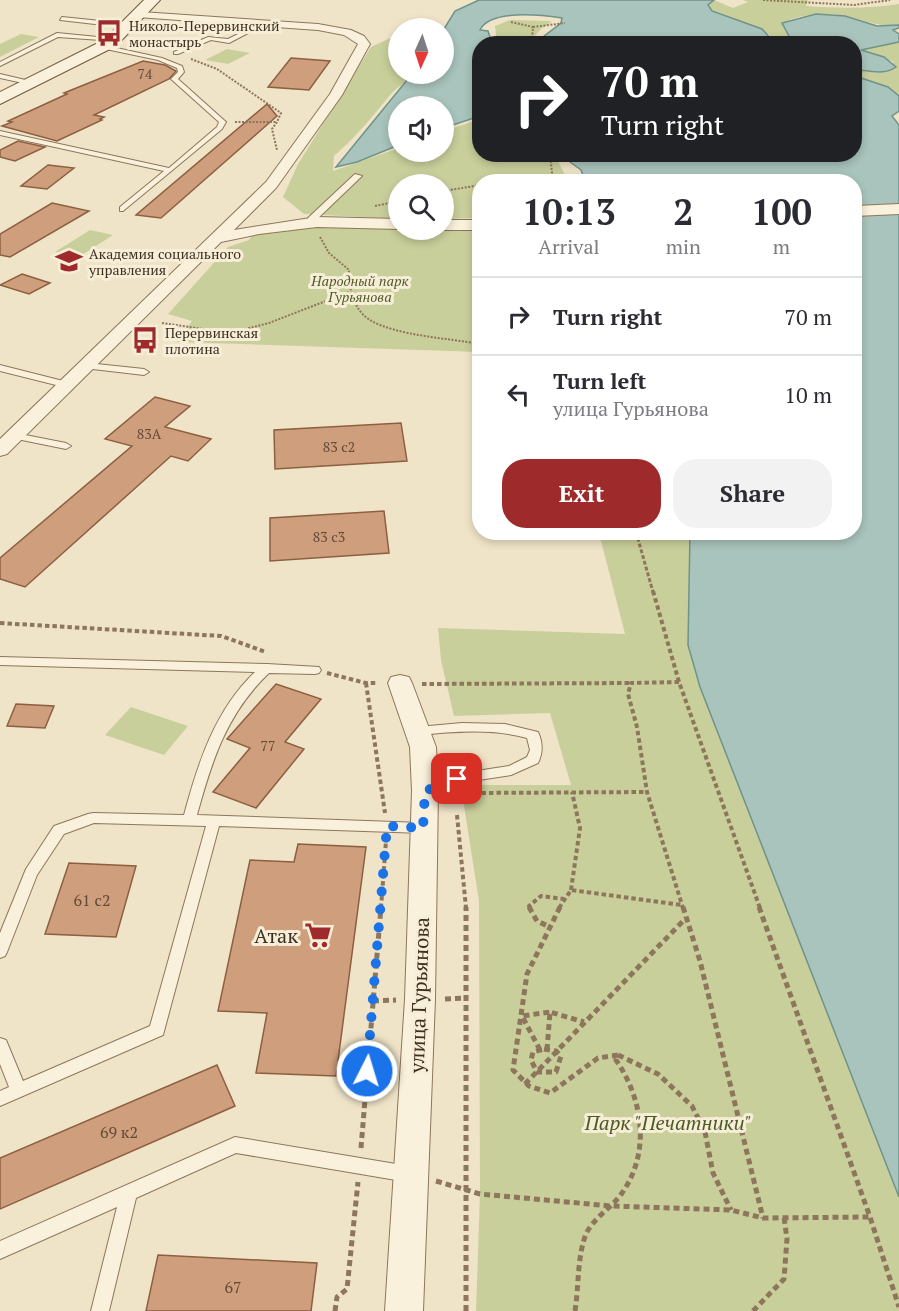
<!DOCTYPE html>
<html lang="en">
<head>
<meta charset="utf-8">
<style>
  :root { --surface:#fff; --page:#f2f2f3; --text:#2b2b33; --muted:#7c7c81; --line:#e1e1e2; --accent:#9e2a2b }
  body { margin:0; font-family:"PT Serif",serif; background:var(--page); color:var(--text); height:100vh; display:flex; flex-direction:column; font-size:22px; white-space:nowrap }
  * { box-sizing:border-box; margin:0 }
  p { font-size:20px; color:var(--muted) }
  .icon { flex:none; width:33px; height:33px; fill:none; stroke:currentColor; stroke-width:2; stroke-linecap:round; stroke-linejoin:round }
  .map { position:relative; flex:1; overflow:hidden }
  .side { position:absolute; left:472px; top:174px; width:390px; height:366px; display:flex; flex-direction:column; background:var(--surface); border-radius:24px; box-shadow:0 3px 9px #0003 }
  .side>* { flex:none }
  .top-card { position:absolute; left:472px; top:36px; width:390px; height:126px; border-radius:24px; box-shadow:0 3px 9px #0003; background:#202124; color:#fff; overflow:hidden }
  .needle { width:39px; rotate:183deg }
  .tools { position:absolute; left:388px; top:18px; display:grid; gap:12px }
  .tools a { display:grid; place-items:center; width:66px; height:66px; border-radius:50%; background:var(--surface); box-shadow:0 3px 9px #0003; font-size:30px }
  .pin { position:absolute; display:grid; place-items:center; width:51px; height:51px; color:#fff; margin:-26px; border-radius:12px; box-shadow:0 3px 9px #0006 }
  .me { position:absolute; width:66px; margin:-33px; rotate:5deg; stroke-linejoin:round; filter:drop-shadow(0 0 4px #0008) }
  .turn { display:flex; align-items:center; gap:21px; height:126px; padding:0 30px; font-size:27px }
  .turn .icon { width:78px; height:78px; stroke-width:2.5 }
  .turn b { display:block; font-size:42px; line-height:51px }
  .eta { display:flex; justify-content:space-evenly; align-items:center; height:102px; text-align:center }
  .eta b { font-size:36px; font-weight:700; line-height:42px }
  .primary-button { display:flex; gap:12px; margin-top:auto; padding:12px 30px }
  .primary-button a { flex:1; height:69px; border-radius:24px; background:var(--accent); color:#fff; font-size:24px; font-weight:700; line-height:69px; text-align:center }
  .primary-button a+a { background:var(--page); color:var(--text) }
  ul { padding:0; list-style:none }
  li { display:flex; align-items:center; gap:18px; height:78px; padding:0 30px; border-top:2px solid var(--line) }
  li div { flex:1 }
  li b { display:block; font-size:22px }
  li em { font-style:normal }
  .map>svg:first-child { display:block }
  .green { fill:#c9cf9b }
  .water { fill:#a9c4bc; stroke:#6f938a; stroke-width:1.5 }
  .building { fill:#cf9f7d; stroke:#8d5f41; stroke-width:1.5 }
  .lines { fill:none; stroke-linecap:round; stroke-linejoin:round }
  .service-casing { stroke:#8d765c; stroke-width:2 }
  .minor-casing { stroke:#8d765c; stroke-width:2 }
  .secondary-casing { stroke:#6f573f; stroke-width:2 }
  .path-far3 { stroke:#8d765c; stroke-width:2; stroke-dasharray:2 1.5; stroke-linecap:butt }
  .path-far2 { stroke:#8d765c; stroke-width:3; stroke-dasharray:4 2; stroke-linecap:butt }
  .path-far1 { stroke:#8d765c; stroke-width:4; stroke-dasharray:4.5 3; stroke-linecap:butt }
  .path { stroke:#8d765c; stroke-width:5; stroke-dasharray:6 4; stroke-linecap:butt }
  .service { fill:#faf1dc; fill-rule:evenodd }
  .minor { fill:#faf1dc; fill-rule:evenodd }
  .secondary { fill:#faf1dc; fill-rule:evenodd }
  .route { stroke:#1a73e8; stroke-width:10; stroke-dasharray:0 18 }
  .labels { text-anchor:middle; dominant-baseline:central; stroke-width:6; stroke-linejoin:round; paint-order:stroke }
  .far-poi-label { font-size:14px; fill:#3d2e20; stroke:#f7eed8; text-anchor:start }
  .number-label { font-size:14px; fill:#624a37 }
  .far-park-label { font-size:14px; font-style:italic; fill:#4d5a26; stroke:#f7eed8 }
  .near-number-label { font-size:16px; fill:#624a37 }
  .near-poi-label { font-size:20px; fill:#3d2e20; stroke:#f7eed8; text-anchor:end }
  .near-street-label { font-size:20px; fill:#3d2e20; stroke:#f7eed8 }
  .near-park-label { font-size:20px; font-style:italic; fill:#4d5a26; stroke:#f7eed8 }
</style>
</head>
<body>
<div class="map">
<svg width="899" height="1311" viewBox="0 0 899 1311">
  <rect width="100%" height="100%" fill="#f0e4c8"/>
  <path class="green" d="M714,0L733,8L748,2L743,0H808L806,6C838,8 867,9 899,4V25C882,27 873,23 857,19C833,12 805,12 782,23L790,38L798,43H775L769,34L712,11L708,5Z
    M510,20L552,21L540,30L529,43H497L495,26Z
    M21,34L39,37L0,57V44Z
    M399,34V74H410C408,82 397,87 391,94C373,116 356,137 334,156L333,171L399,148V152H444V131L480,119V154L555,155L568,181L480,182V218L444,219V184H399V219L304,214L283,197L298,164L371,47Z
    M899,42V96L888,87L855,77V70L878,73L894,62L861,50L862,47Z
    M227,49L250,53L228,64L205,60Z
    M294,226L480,229V352L177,342L192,321L168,314L228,247L249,240L253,234Z
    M90,230L113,235L79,257L55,252Z
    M599,533H690L688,645L700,687L899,1197V1311H476L480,1194L479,901L462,793L464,785H571L550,713L454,716L441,660L438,628L625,634Z
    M131,707L188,726L164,755L105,735Z"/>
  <path class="water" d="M479,0H714L708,5L712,11L762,29L775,43H541L543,37L561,23L562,18C542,15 490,9 480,30L488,31L492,43L480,44V116L444,128V106H399V145L357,162L336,167L412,74H444V29L455,11Z
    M816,14L845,16L877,26L899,25V28L893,30L899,34V42L861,50L884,57L896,67C883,76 870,70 855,70V44L798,43L790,38L782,23Z
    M855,76L888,87L899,96V111L892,116L899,125V1197L700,687L688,645L690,533L855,532V182L585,181L581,170L570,162L571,154H855Z"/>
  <path class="building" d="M291,58L330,61L309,90L268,87Z
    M143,61L165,65L176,71L169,79L94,115L104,117L100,119L102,120L57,141L2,126L12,122L8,121L67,94L64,93Z
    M267,104L277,116L161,218L136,215Z
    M18,141L45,147L15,161L0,157V150Z
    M48,165L74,168L47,189L21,186Z
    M52,203L89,211L10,257L0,255V234Z
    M22,274L50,283L29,294L0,285Z
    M155,397L190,406L165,427L211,439L188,461L171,456L25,587L0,579V558L132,446L105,439Z
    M401,423L407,461L275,469L274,430Z
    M384,511L389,553L270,561V518Z
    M276,684L321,699L285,742L304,749L256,808L213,792L250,748L227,739Z
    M16,704L54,706L45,728L7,726Z
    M298,844L366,847L336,1076L256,1073L267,1013L218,1011L250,860L294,862Z
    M69,863L136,866L116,937L45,934Z
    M217,1065L235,1106L0,1209V1158Z
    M158,1255L317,1263L311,1311H146Z"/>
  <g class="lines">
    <defs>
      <path id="service" d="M62,17L130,24L133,26L130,28L60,20Z
        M198,18H202L207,23L248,33L229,43L211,40L178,54H174V52L208,37L228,39L240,33L203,25Z
        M57,33L118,39L115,41L58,37L0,66V62Z
        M103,45L162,58L182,66L184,72L178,79L226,122L222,129L123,211H120V207L164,171L0,135V131L169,168L217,127L219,122L171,79L178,72L177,68L158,60L101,48Z
        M0,74L34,82L35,83L32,85L0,78Z
        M355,174L362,176L314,222H308V218Z
        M87,363L144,369L149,372L144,375L84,368V364Z
        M0,365L71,383L73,385L68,388L0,371Z
        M15,433L66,443L71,446L66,449L12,438L10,436Z
        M0,657L267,664L319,667L321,670L319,673L315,674L269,673C227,713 212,760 197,815L423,823L428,824L430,828L428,832L423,833L219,826L163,1035L0,1106V1091L9,1087L0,1064V1038L6,1040L23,1081L150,1026L206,826L94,823L64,834L37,875L7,952L5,956L0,958V933L26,869L54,826L88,814L93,813L184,815C198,763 215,710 255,672L0,665Z
        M462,723L505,724L538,732C543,743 543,753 538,763L511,775L459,783L425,796L420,794L418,791L420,788L457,774L509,766L527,757L530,750L527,738C491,728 454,732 418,735L413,734L412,731L413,728L418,727Z
        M235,1137L408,1166L414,1168L417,1174L414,1180L408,1182L236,1153L136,1198L109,1311H91L117,1207L0,1259V1241Z"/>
      <path id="minor" d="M141,12L318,24L351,30L364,36L370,44L342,95L276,188L234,230L317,217L399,219V229L317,227L259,234L221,242L7,454L0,456V439L266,182L330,94L358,44L344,35L318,30L137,17V13Z
        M899,204V214L855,216V206Z
        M444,220H480V230H444Z
        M400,675L409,677L412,683L436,747L438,791L435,999L423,1311H385L405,999L412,791L410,747L388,683L391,677Z"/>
      <path id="secondary" d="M144,0H160L116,46L0,104V92L104,40Z"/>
    </defs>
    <use href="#service" class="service-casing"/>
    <use href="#minor" class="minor-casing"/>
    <use href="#secondary" class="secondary-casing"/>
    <path class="path-far3" d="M763,0L854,5L890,0
      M511,22L533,27L532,40L526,44
      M533,27L565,23
      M191,59L217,69L281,113L277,122
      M235,122H277L272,129L277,150
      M550,154L553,182
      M505,182L518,180
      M444,191L480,185
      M375,206L399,201
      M320,237L329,253L349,270C349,287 353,310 370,320C397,336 448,338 480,344
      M162,323L230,333L269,323L349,292"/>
    <path class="path-far2" d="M636,532L653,592"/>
    <path class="path-far1" d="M653,591L679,682L760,908
      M0,623L221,636L266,652
      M327,673L366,683H378
      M679,682L631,683L628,694L637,727L647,792L683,908
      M366,683L385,813
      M422,684L631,683
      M474,793L647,792
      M457,815L466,908
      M571,890L580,828L572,792
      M381,908L386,841
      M530,908L529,906L541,896L564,899
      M559,908L571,890L682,905"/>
    <path class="path" d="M529,907L537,921L550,927
      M560,907L527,974L513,1070L529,1086L550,1093L598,1058L618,1055
      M683,907L700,961L763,1218
      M759,907L870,1217L899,1307
      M445,999L468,998
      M373,1001L396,1000
      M544,1049L556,1051L561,1056L556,1072H537L531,1060L533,1052Z
      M540,1050L522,1016L550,1012
      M547,1050L550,1012L584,1022
      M525,1084L686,918
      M361,1148L381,907
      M436,1181L480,1194L611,1206L731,1210L763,1218L870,1217
      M335,1311L337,1297L347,1289L358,1182
      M466,1311V907
      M575,1311C579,1286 577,1257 586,1234C594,1217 612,1208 622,1193C651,1152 643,1099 616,1060L618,1055L658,1074L692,1106L705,1132L713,1173L731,1210
      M753,1311L784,1279L787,1239L784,1217"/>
    <use href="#service" class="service"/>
    <use href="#minor" class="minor"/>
    <use href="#secondary" class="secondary"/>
  </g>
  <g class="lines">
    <path class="route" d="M367,1071L387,826L423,828L425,791L457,779"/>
  </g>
  <defs>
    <symbol id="bus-bare" viewBox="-9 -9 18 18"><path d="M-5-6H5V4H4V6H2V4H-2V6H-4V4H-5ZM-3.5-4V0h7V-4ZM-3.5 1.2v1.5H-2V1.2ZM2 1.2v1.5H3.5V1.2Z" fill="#9e2a2b" stroke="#f7eed8" stroke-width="2.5" paint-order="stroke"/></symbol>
    <symbol id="university-bare" viewBox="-9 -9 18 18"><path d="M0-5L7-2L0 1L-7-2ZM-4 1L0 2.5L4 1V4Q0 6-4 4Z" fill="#9e2a2b" stroke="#f7eed8" stroke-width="2.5" paint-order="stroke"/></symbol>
    <symbol id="supermarket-bare" viewBox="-9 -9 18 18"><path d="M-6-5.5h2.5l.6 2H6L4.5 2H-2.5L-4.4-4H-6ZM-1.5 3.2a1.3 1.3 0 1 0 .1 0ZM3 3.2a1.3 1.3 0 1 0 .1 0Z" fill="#9e2a2b" stroke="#f7eed8" stroke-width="2.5" paint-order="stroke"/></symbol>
  </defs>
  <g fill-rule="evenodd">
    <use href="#bus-bare" x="90" y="14" width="38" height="38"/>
    <use href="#university-bare" x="50" y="242" width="38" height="38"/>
    <use href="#bus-bare" x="126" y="321" width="38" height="38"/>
    <use href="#supermarket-bare" x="299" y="916" width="38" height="38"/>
  </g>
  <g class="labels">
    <g class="far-poi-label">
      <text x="129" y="25">Николо-Перервинский<tspan x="129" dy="16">монастырь</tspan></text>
      <text x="89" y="253">Академия социального<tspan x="89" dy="16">управления</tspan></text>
      <text x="165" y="332">Перервинская<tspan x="165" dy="16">плотина</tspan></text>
    </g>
    <g class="number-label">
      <text x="145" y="73">74</text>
      <text x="149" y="433">83А</text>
      <text x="339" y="446">83 с2</text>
      <text x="329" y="536">83 с3</text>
      <text x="268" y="745">77</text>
    </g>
    <g class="far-park-label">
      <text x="360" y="280">Народный парк<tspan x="360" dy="16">Гурьянова</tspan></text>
    </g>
    <g class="near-number-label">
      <text x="92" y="900">61 с2</text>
      <text x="119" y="1132">69 к2</text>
      <text x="233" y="1287">67</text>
    </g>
    <g class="near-poi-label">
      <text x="298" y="935">Атак</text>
    </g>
    <g class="near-street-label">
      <text transform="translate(419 995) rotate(-88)">улица Гурьянова</text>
    </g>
    <g class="near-park-label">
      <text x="668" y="1122">Парк "Печатники"</text>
    </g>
  </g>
</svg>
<div class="tools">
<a><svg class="needle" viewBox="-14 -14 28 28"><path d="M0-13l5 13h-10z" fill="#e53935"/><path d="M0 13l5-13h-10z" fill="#7c7c81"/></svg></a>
<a><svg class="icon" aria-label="sound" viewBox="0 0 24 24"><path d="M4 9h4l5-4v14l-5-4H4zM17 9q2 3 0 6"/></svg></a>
<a><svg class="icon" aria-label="search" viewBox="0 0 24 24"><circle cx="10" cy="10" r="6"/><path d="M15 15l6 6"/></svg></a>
</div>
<div class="pin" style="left:457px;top:779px;background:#d93025"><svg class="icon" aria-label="arrive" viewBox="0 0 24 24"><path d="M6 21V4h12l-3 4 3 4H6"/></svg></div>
<svg class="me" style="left:367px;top:1071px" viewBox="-20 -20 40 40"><circle r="17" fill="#1a73e8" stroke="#fff" stroke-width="3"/><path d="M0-11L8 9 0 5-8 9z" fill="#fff"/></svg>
<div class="top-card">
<div class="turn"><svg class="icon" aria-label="right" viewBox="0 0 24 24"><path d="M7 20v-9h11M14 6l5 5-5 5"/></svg><div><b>70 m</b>Turn right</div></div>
</div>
<section class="side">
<div class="eta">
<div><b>10:13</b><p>Arrival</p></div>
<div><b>2</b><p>min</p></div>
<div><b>100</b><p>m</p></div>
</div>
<ul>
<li><svg class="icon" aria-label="right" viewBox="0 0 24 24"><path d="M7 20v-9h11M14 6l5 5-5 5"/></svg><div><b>Turn right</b></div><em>70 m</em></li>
<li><svg class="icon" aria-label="left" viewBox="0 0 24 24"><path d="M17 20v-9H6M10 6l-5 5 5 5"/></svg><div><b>Turn left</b><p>улица Гурьянова</p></div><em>10 m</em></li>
</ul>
<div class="primary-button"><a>Exit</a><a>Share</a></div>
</section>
</div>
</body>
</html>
